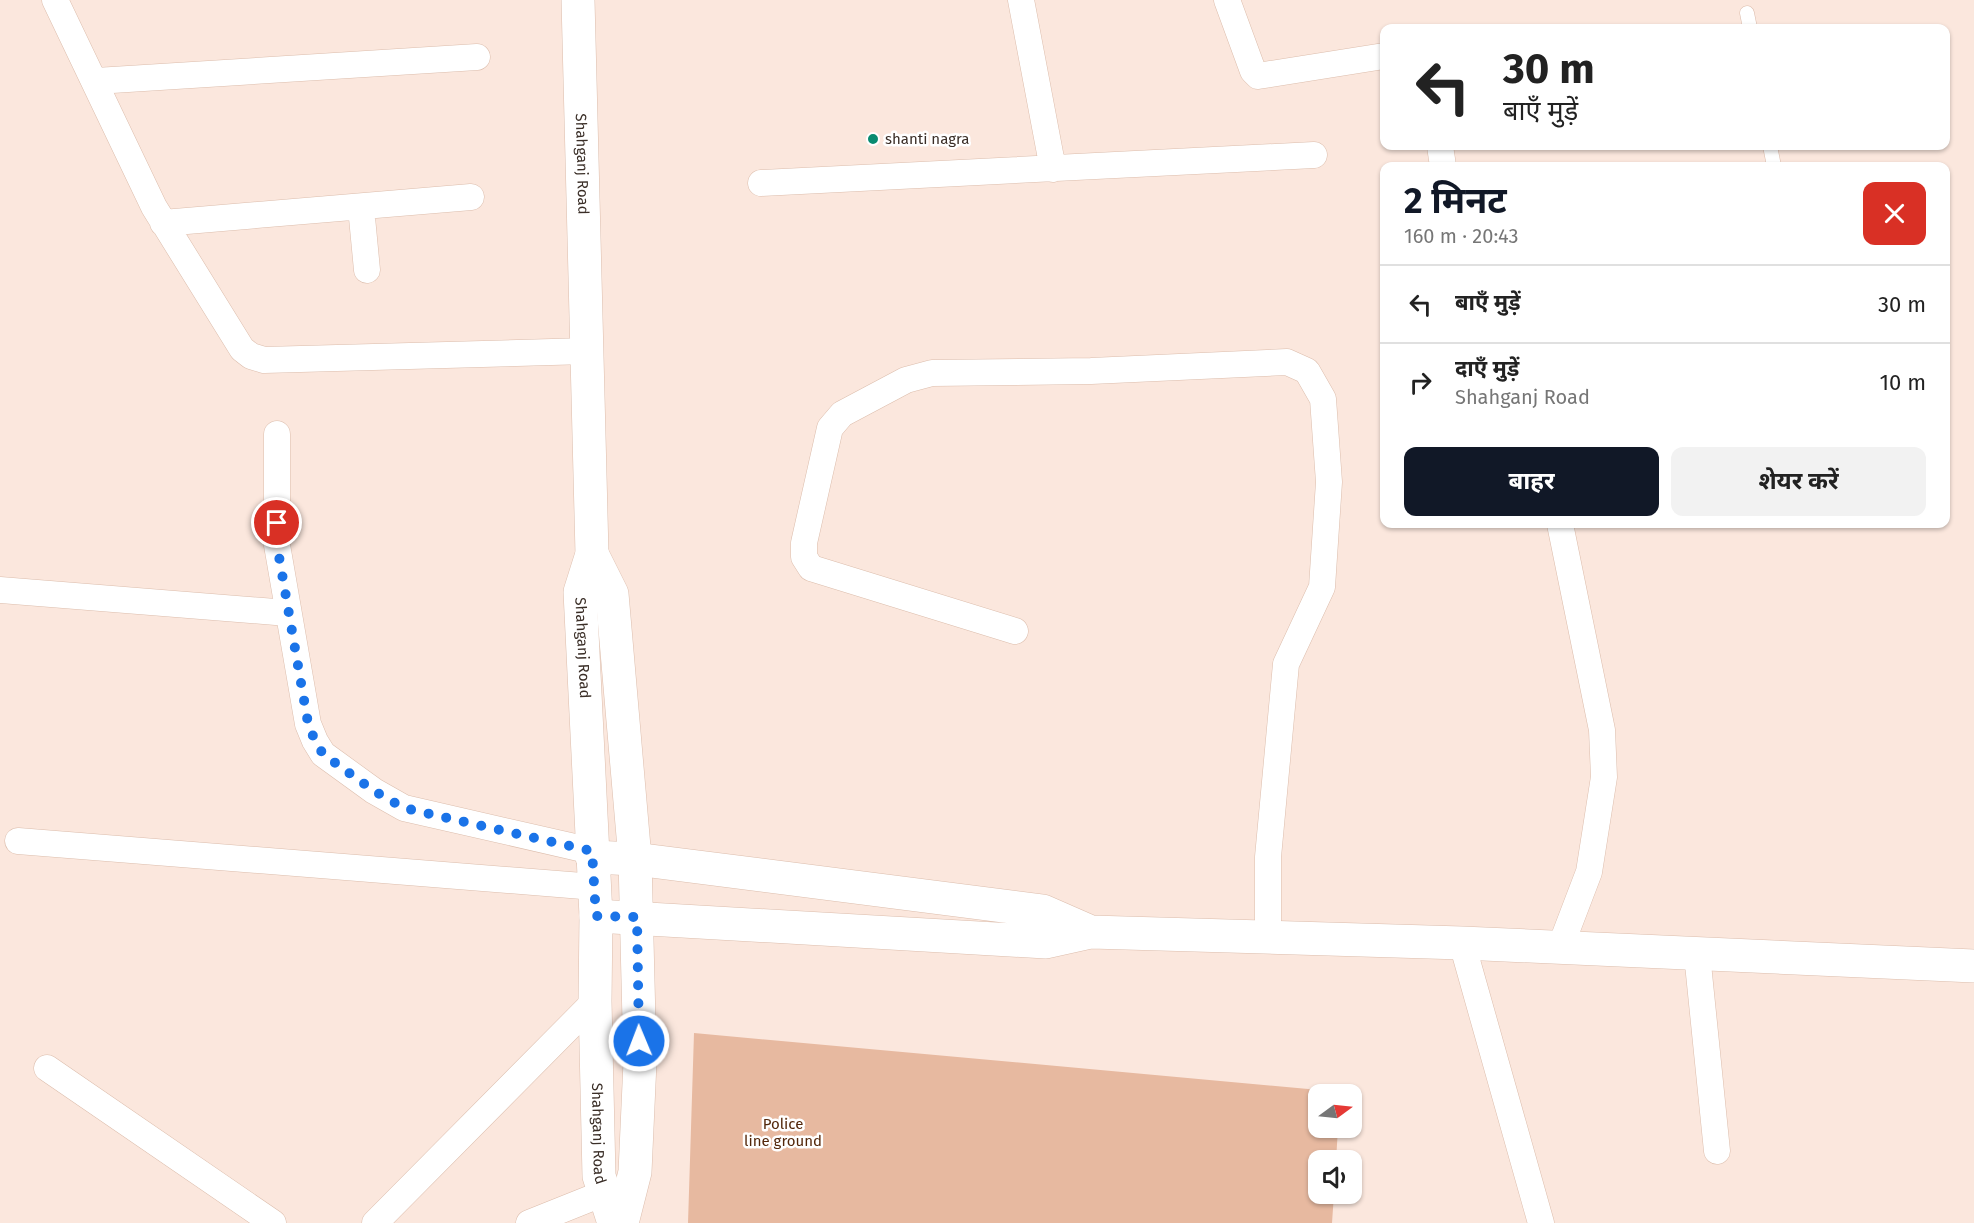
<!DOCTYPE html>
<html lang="hi">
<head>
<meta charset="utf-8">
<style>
  :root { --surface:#fff; --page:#f2f2f2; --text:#222; --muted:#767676; --line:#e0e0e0; --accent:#111827 }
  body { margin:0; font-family:"Fira Sans","Noto Sans Devanagari",sans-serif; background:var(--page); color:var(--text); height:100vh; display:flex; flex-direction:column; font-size:22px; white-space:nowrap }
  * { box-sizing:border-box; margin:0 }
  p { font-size:20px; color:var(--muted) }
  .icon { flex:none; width:33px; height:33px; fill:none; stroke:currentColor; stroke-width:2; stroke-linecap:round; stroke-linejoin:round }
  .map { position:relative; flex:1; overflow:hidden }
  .drawer { position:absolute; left:1380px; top:162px; width:570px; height:366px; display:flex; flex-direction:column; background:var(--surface); border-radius:12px; box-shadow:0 2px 4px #0004 }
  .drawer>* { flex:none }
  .guide { position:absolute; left:1380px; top:24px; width:570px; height:126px; border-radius:12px; box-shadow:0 2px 4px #0004; background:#fff; color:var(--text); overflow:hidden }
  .needle { width:39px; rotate:75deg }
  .controls { position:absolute; left:1308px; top:1084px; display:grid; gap:12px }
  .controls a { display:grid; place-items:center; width:54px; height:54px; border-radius:12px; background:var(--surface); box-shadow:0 2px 4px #0004; font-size:30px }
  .pin { position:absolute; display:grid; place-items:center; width:51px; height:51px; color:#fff; margin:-26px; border:3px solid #fff; border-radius:50%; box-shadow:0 2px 6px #0007 }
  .me { position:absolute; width:66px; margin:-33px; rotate:359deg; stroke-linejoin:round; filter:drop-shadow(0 0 4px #0008) }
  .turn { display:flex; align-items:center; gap:21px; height:126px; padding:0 24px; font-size:27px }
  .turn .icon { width:78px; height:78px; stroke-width:2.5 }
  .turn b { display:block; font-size:42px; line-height:51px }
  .round { display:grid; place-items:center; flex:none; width:63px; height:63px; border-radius:12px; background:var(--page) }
  .overview { display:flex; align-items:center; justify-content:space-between; height:102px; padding:0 24px }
  h1 { font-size:36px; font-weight:700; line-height:45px; color:var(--accent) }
  .button { display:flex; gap:12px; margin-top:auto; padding:12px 24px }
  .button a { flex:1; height:69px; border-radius:12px; background:var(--accent); color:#fff; font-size:24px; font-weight:700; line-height:69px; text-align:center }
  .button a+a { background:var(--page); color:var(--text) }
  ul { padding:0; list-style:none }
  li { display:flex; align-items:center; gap:18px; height:78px; padding:0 24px; border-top:2px solid var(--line) }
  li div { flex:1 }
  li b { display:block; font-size:22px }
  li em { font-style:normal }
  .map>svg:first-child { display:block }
  .green { fill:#e7b9a0 }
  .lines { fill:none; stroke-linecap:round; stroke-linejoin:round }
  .service-casing { stroke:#dcbdac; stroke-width:15 }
  .minor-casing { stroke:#dcbdac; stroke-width:27 }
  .secondary-casing { stroke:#dcbdac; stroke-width:34 }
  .primary-casing { stroke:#dcbdac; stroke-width:34 }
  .service { stroke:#fff; stroke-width:14 }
  .minor { stroke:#fff; stroke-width:26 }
  .secondary { stroke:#fff; stroke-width:33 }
  .primary { stroke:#fff; stroke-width:33 }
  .route { stroke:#1a73e8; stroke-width:10; stroke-dasharray:0 18 }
  .poi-dot { fill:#088b70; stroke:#fff; stroke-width:2 }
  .labels { text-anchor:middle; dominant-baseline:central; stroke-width:5; stroke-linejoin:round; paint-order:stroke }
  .poi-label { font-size:15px; fill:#3a2e27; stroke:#fff; text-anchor:start }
  .street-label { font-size:15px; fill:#3a2e27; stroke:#fff }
  .park-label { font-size:15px; fill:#53270a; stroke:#fff }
</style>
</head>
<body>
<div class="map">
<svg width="1974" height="1223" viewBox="0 0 1974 1223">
  <rect width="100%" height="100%" fill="#fbe7dd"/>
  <path class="green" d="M694,1033L1341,1092V1095H1318V1128H1338L1336,1161H1318V1194H1334L1332,1223H688Z"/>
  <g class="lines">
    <defs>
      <path id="service" d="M1747,13L1750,28
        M1770,146L1774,166"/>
      <path id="minor" d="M55,0L154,207L242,349L251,356L264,360L587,351
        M1021,0L1053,169
        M1227,0L1253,71L1258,76L1384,56
        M96,81L477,57
        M1440,146L1443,166
        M761,183L1314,155
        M361,207L367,270
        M163,223L471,197
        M277,434V545L308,724L315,741L323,754L374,791L404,808L592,851
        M1560,524L1602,730L1604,777L1589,872L1560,948
        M0,590L288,613
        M1015,631L811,568L804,557V543L830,428L842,414L906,380L932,373L1091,371L1287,362L1307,371L1323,399L1329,482L1322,587L1286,664L1268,857V937
        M18,841L595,887
        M1462,943L1541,1223
        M1697,954L1717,1151
        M47,1068L273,1223
        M375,1223L595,1001
        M529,1223L604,1193"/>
      <path id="secondary" d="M592,857L635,859L1043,911L1091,932
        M596,916L1046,942L1091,932L1462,943L1974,966"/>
      <g id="primary">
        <path id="s1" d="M578,0L592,554L580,592L596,916L595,1001L599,1176L614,1223"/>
        <path d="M592,554L612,594L635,859L640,1062L635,1172L622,1223"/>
      </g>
    </defs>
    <use href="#service" class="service-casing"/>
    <use href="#minor" class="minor-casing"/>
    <use href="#secondary" class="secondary-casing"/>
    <use href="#primary" class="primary-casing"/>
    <use href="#service" class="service"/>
    <use href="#minor" class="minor"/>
    <use href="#secondary" class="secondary"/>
    <use href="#primary" class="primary"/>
  </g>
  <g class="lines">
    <path class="route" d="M277,523V545L308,723L315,741L323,754L374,791L404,808L592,851L596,916L637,917L639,1041"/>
  </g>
  <circle class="poi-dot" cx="873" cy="139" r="6"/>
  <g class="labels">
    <g class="poi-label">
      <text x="885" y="139">shanti nagra</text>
    </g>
    <g class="street-label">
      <text stroke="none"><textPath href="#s1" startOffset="164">Shahganj Road</textPath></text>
      <text stroke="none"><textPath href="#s1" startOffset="650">Shahganj Road</textPath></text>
      <text stroke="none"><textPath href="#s1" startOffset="1136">Shahganj Road</textPath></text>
    </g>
    <g class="park-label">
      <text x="783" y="1124">Police<tspan x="783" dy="17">line ground</tspan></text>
    </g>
  </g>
</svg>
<div class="controls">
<a><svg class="needle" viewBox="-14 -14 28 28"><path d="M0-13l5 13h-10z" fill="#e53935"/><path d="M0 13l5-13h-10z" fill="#767676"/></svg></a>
<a><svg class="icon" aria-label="sound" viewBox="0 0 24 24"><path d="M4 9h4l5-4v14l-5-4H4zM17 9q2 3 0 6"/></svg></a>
</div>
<div class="pin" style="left:277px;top:523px;background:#d93025"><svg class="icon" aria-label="arrive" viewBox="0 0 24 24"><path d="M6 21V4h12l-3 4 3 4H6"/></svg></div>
<svg class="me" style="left:639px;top:1041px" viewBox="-20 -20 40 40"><circle r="17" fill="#1a73e8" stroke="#fff" stroke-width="3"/><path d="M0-11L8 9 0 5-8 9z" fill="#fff"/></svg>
<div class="guide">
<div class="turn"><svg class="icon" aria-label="left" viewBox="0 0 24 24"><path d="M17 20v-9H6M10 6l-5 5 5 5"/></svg><div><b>30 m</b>बाएँ मुड़ें</div></div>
</div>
<section class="drawer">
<div class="overview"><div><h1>2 मिनट</h1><p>160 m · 20:43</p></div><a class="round" style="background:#d93025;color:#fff"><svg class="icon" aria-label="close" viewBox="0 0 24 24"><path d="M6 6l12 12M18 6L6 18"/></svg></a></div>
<ul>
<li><svg class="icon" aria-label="left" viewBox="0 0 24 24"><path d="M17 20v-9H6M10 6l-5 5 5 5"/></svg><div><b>बाएँ मुड़ें</b></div><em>30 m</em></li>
<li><svg class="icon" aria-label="right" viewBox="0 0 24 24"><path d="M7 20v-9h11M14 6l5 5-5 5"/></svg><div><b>दाएँ मुड़ें</b><p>Shahganj Road</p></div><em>10 m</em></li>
</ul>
<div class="button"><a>बाहर</a><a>शेयर करें</a></div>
</section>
</div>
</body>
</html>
